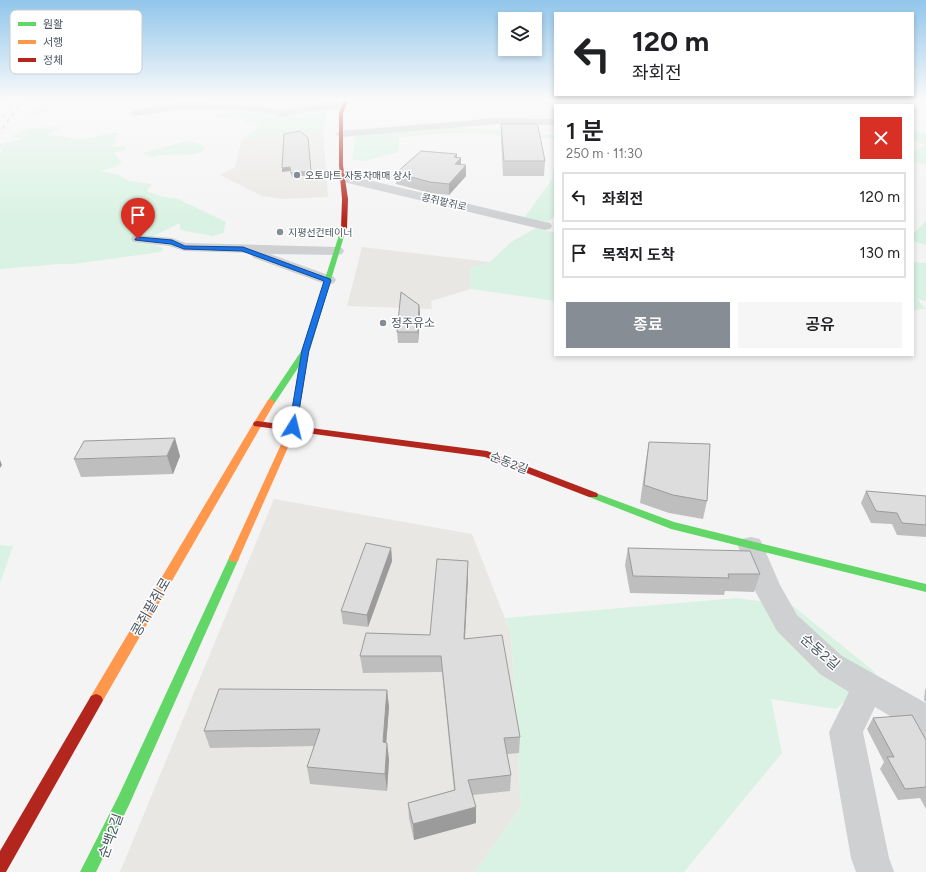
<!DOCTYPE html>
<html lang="ko">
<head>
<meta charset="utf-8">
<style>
  :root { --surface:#fff; --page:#f6f6f6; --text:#202124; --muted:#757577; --line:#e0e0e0; --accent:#868d94 }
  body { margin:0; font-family:Figtree,"Noto Sans KR",sans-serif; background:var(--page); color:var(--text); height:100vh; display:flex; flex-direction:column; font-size:15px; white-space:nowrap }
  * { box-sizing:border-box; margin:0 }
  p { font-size:13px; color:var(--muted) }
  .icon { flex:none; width:22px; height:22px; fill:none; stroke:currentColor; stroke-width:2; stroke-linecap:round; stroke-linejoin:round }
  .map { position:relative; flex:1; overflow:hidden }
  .panel { position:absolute; left:554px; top:104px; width:360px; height:252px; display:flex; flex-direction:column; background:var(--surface); border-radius:0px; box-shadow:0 2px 6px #0003 }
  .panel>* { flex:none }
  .guide { position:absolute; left:554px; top:12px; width:360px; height:84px; border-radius:0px; box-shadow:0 2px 6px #0003; background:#fff; color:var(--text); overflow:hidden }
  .tools { position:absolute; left:498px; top:12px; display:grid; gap:8px }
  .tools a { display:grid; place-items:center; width:44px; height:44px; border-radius:0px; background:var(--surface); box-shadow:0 2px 6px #0003; font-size:20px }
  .pin { position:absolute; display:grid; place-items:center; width:34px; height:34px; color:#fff; margin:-41px -17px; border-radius:50% 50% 50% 0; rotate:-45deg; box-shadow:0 0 4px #0007 }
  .pin .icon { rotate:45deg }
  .me { position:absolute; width:44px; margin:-22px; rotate:9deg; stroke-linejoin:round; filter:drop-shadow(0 0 3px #0008) }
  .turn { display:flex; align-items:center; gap:14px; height:84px; padding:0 12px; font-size:18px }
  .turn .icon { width:52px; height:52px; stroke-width:2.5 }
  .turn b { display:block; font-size:28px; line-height:34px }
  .round { display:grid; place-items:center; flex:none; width:42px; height:42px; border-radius:0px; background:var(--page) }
  .head { display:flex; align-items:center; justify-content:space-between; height:68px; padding:0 12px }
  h1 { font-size:24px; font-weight:600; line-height:30px }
  .cta { display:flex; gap:8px; margin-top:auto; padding:8px 12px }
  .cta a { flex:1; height:46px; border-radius:0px; background:var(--accent); color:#fff; font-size:16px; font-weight:600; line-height:46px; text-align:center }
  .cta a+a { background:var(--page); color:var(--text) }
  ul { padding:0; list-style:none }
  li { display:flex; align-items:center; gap:12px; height:50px; margin:0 8px 6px; padding:0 4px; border:2px solid var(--line); border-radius:0px }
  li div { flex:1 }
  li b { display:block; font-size:15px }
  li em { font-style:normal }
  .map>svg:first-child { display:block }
  .commercial { fill:#e8e7e3 }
  .green { fill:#d9f2e3 }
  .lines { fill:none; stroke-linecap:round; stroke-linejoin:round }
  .street { fill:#ced0d2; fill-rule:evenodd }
  .fast { fill:#63d668; fill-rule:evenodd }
  .slow { fill:#ff974d; fill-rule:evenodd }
  .jam { fill:#b3261e; fill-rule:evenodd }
  .rail-casing { stroke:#c9cacc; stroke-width:2 }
  .rail { stroke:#fff; stroke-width:1.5; stroke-dasharray:4; stroke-linecap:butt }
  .wall { fill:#bebebf }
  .shaded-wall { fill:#9b9b9b }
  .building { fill:#ddddde; stroke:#9b9b9b }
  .route { fill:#1a73e8; stroke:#114b97 }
  .poi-dot { fill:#868d94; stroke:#fff; stroke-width:1.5 }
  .labels { text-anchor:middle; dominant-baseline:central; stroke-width:3; stroke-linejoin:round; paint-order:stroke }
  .far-poi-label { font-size:10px; fill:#4a5661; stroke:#fff; text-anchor:start }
  .far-street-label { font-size:10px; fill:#4a5661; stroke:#fff }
  .poi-label { font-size:12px; fill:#4a5661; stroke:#fff; text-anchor:start }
  .street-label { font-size:12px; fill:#4a5661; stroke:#fff }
  .near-street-label { font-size:14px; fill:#4a5661; stroke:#fff }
  .key { fill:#fff; stroke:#c9ccd0; stroke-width:1 }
  .key-label { font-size:11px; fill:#4a5661 }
</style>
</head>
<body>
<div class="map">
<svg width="926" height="872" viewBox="0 0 926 872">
  <rect width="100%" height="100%" fill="#f4f4f4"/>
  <path class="commercial" d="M323,132L328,197L282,199L262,196L220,175L235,167L242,138Z
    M362,247L490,262L470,268L471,289L431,301L432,309L347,306Z
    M274,499L472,534L511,634L521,807L475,872H120Z"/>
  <path class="green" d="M317,98H336L327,109L323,132L242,138L256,129L258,123H244V120L222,118L216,116L249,110L285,113L304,108Z
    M608,98H741L730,100H691L676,104L663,103L645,105L607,101Z
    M40,108L56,109L25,118L28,111Z
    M48,127H60V129L48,134L49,136C60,134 68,139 78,139C92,140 106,131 120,133L115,138L117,143L110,147L125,146V150L114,153L122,163L115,167L100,171L119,175L129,181L152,184L147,191L163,197L176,198L226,222L223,233L213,236L180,230V223L139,243L156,245L164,249L160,252L74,264H59L0,269V154L3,150L0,149V144L22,139L12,136L30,128Z
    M463,127L518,133L555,135V139L457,133L399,137V152L365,161L352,160L356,134Z
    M913,130L926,133V145L913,140Z
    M186,141L197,143L205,147L202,152L189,155L173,154L151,157L143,153Z
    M926,145V164L913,162V152Z
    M555,157V216L548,222L524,218L552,179Z
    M926,221V245L913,241V234Z
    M536,228L555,233V301L471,289L470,268L490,262L511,242Z
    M913,262L926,263V301L917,299L926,309L913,310Z
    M0,545L13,546L0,583Z
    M737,598L793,606L876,673L836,709L771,699L782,753L684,872H475L521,807L511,634L505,618Z"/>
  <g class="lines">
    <path class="street" d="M182,103C206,104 231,104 255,106C262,106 281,111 285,110C297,108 340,98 348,106L343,109L311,111L282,117L269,113L238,110L182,109L135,116L130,113L135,110Z
      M498,118L555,119V125L498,124L340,137L335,134L340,131Z
      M343,174L545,222L550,223L552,226L550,229L545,230L339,181L337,178L339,175Z
      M138,235L172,238L186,243L337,247L342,248L344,251L342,254L337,255L270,254L334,277L336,280L334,283L328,285L254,258L251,255L253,253L184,251L169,246L133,242L131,239L133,236Z
      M751,537L760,539L780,585L797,615L842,656L926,703V739L914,735L910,728L875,707L863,732L889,858L894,872H856L851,858L829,732L849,692L820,674L777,631L753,587L738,546L742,539Z"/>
    <path class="fast" d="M340,232L345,233L310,350L274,404H268L267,402L302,350Z
      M593,492L674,522L926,584V592L671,529L589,497L588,495L589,493Z
      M234,554L238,555L239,558L129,805L96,872H80L119,795L229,558L230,555Z"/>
    <path class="slow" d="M301,355H304L308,357L297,427L239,558L238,561L234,562L230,561L229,558L289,427Z
      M271,399L275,402L101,704L96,706L91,704L89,700L91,696L253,424L268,400Z"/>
    <path class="jam" d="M345,98H349L343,113V165L348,199L347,228L344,234L342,235L339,233L341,228L342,199L339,165V113Z
      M257,421L487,451L597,493L598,495L597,497H589L485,457L254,426L253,424L254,422Z
      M96,694L101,696L103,700L101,704L6,872H0V851L91,696Z"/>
    <defs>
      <path id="rail" d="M0,120L17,98
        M0,132L25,98"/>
    </defs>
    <use href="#rail" class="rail-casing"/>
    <use href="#rail" class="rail"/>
  </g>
  <path class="wall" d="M501,124L545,161L544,176H503L501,138Z
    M457,154V157L461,158V165L466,176L449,195L430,193L396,184V173Z
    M419,305L420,315L418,343H398L397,332Z
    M649,442L707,501L703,519L669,513L640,503L646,460Z
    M180,456L173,474L81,477L74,459Z
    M866,491L926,496V537L897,535L892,524L871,523L861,503Z
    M391,548L392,561L368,627L343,624L341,611Z
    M628,548L760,574L754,592L725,591L724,595L630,593L625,565Z
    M468,561V577L465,639L520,737L519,753L507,754L511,775L510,791L473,795L476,823L414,840L409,818L408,803L454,790L442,672L363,673L360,656L430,635Z
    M926,688V702L924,700L925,690Z
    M387,690L389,707L386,743H387L389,760L387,791L310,784L307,767L314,746L210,748L204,731Z
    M873,718L926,740V809L920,798L898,800L880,769L884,762L867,729Z"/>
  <path class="shaded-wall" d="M308,138L311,175L292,177L291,173Z
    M457,154V162L461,158V168L455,175L454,157Z
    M466,165V176L449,195V184Z
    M290,167V171L282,172V168Z
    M419,305L420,315L418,343V332Z
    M175,438L180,456L173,474L167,456Z
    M0,460L2,465L0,468Z
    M391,548L392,561L368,627L367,615Z
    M468,561V577L464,655V639Z
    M387,690L389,707L385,759L383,742Z
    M387,743L389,760L387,791L385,774Z
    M476,807V823L414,840L413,824Z"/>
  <path class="building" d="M501,124H536L538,126L545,161H504Z
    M300,131L308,138L311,171L291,173L290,167L282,168L284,134Z
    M421,151L457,154L454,157L461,158L455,164L466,165L449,184L430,182L396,173Z
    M401,292L419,305L418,332H397Z
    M175,438L167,456L74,459L84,441Z
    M649,442L710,444L707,501L673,495L644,485Z
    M866,491L926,496V525L902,523L897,513L876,511Z
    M366,543L391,548L367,615L341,611Z
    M628,548L750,551L760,574H728L729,578L633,576Z
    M437,559L468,561L464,639L502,635L520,737L504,738L511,775L468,780L476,807L413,824L408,803L455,790L441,656H360L366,633L430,635Z
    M219,689L387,690L383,742L387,743L385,774L307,767L320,729L204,731Z
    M912,715L926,740V787L905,789L887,757H894L873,718Z"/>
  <linearGradient id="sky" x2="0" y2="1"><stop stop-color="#91c6eb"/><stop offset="0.45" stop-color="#fafafa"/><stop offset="1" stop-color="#fafafa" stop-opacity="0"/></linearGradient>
  <rect width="926" height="220" fill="url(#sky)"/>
  <path class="route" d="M138,237L172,240L185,246L243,247L330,279L331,280L309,350L296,429H290L289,427L302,350L324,281L242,251L184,249L171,244L135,240V239Z"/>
  <g class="poi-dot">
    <circle cx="297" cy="175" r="4"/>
    <circle cx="280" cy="232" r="4"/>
    <circle cx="383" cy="323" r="4"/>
  </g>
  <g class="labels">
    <g class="far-poi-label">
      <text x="305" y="175">오토마트 자동차매매 상사</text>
      <text x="288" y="232">지평선컨테이너</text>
    </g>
    <g class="far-street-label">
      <text transform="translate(444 202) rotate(13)">콩쥐팥쥐로</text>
    </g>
    <g class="poi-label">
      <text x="391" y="323">정주유소</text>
    </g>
    <g class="street-label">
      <text transform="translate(509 463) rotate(21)">순동2길</text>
    </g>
    <g class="near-street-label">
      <text transform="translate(151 607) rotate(-60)">콩쥐팥쥐로</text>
      <text transform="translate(820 652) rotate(41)">순동2길</text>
      <text transform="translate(111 836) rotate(-70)">순백2길</text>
    </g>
  </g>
  <rect x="10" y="10" width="132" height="64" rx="6" class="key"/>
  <rect x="18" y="22" width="18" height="4" fill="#63d668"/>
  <rect x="18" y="40" width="18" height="4" fill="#ff974d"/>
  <rect x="18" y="58" width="18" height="4" fill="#b3261e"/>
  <g class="key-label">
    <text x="43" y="28">원활</text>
    <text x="43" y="46">서행</text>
    <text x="43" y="64">정체</text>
  </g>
</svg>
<div class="tools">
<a><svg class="icon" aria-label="layers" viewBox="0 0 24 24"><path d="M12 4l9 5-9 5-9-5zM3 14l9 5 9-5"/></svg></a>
</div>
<div class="pin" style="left:138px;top:239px;background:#d93025"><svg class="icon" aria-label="arrive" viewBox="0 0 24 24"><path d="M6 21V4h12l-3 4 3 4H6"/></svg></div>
<svg class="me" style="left:293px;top:427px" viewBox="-20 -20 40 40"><circle r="19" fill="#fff"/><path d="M0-13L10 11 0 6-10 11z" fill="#1a73e8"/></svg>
<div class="guide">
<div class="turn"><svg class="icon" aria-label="left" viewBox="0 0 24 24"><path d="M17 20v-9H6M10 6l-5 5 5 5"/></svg><div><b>120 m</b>좌회전</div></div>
</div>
<section class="panel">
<div class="head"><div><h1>1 분</h1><p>250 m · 11:30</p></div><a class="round" style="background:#d93025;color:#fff"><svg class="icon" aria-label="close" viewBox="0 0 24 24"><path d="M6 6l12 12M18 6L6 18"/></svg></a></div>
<ul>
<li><svg class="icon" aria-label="left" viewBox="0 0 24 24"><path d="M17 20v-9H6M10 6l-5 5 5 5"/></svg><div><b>좌회전</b></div><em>120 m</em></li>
<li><svg class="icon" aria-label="arrive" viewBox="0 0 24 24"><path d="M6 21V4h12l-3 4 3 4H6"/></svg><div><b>목적지 도착</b></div><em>130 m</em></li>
</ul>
<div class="cta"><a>종료</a><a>공유</a></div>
</section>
</div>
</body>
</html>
